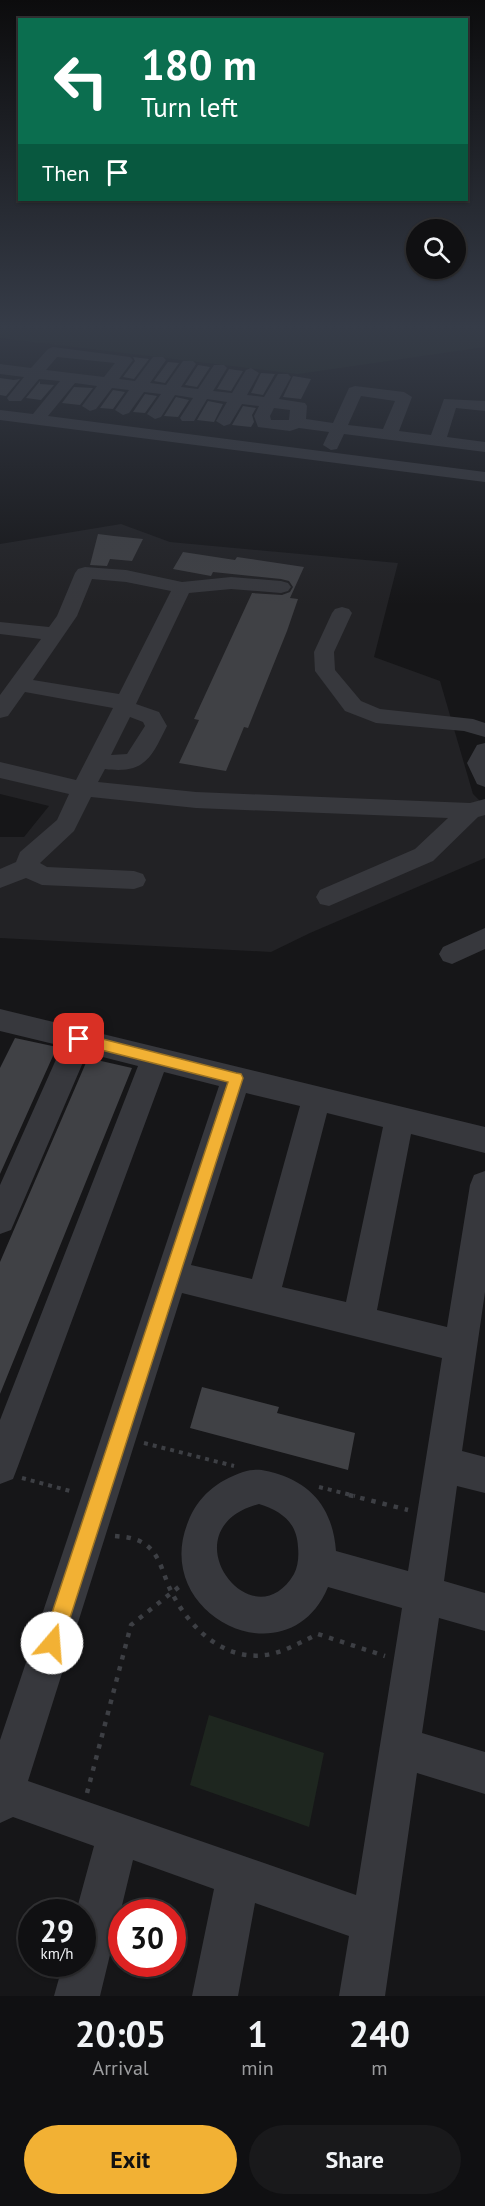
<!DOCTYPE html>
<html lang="en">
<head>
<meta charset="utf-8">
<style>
  :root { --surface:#101012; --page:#19191b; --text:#f1f3f6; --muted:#9c9d9f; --line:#303032; --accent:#f2b134 }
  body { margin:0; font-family:"PT Sans",sans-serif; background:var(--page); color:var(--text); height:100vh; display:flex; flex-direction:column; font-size:22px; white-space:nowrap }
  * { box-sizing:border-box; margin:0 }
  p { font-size:20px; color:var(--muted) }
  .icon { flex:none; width:33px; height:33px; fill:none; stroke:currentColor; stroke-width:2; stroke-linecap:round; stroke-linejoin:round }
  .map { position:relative; height:1996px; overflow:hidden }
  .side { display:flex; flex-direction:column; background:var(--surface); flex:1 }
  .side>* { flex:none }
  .top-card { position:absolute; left:18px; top:18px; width:450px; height:183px; border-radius:0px; box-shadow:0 2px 4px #0004,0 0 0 2px var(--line); background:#0b6e4f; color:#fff; overflow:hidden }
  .controls { position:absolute; left:406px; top:219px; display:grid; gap:12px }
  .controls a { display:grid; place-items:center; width:60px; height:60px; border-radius:50%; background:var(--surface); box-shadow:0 2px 4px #0004,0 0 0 2px var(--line); font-size:30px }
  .speed { position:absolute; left:18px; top:1899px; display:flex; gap:12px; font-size:30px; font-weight:700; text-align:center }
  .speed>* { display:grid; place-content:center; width:78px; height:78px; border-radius:50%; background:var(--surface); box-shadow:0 2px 4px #0004,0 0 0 2px var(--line); line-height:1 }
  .speed small { font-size:15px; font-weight:400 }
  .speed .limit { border:9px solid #d22; background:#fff; color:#111 }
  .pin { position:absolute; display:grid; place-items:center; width:51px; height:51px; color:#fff; margin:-26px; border-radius:12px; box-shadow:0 3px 9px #0006 }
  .me { position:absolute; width:66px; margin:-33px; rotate:18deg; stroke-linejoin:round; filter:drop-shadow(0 0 4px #0008) }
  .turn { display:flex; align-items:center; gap:21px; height:126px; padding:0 24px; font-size:27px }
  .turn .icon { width:78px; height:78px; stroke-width:2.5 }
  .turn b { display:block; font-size:42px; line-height:51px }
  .then { display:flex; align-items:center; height:57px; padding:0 24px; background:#0003; gap:12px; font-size:22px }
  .eta { display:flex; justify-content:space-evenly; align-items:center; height:102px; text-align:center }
  .eta b { font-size:36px; font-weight:600; line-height:42px }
  .primary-button { display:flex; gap:12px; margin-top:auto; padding:12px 24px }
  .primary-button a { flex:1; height:69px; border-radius:36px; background:var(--accent); color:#111; font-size:24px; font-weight:600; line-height:69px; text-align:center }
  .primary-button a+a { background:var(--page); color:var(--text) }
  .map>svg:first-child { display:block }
  .built { fill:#222225 }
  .green { fill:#1e261f }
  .building { fill:#404145 }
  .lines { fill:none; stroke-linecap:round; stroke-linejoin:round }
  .path-far1 { stroke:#3d3f44; stroke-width:4; stroke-dasharray:4 5; stroke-linecap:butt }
  .path { stroke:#3d3f44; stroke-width:4.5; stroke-dasharray:4.5 7; stroke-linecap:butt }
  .minor { fill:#37383d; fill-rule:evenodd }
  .route { fill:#f2b134; stroke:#9d7322; stroke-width:1.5 }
</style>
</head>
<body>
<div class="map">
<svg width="485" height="1996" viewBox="0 0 485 1996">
  <rect width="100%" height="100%" fill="#161618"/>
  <path class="built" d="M121,524L170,542L398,563L374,657L440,681L473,794L485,806V858L310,933L271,952L0,938V837H24L49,806L0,794V544Z"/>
  <path class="green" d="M0,325H485V347L298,374L0,338Z
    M209,1715L324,1753L309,1827L190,1785Z"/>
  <path class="building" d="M133,357L149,359L134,379L123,377L135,361Z
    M168,362L179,363L165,383L154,381Z
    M198,365L210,367L197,387L185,385Z
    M229,369L243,371L231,391L217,389Z
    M261,373L275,374L263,395L251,393Z
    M293,376L311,379L301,399L283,397Z
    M0,378L14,380L20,379L6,396L0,395Z
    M40,381V384L54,385L41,400L26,398Z
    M74,387L93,388L80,405L62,403Z
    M113,390L125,392L113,409L100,408Z
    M145,394L157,396L145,413L133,412Z
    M176,397L189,400L178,417L164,416Z
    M208,401L223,404L214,422L197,420Z
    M243,406L256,408L252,415L254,422L251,427L232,425Z
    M98,534L114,536L143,539L132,561L110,559L107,566L90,565Z
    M183,552L235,560L237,557L304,567L290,598L298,599L287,631L248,728L244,727L226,771L179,763L199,720L194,719L252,593L282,595L290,592L293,587L289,581L281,579L213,572L211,576L173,569Z
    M15,1038L57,1047L0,1174V1068Z
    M88,1058L132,1068L0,1394V1262Z
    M202,1387L279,1407L277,1413L355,1433L348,1470L190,1428Z"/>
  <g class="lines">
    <path class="path-far1" d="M144,1443L234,1466
      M22,1478L74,1492
      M319,1487L355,1496"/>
    <path class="path" d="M349,1495L408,1510
      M115,1536C126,1537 137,1538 146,1545C160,1555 163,1574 170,1589C188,1627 225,1664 271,1654C288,1650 303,1641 318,1634L385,1656
      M87,1793L131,1625L180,1586"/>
    <path class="minor" d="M53,347L130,357L133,360L119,379L135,381L153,357H163L166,360L150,383L166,385L183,361H193L196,364L181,387L198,389L214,365H224L227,368L213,391L232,393L246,370L251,368L259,373L247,395L264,397L278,374H288L291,377L279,399L305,403L307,406L306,419L333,423L349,388L355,386L404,392L412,397L399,431L431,435L444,399L485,401V411L456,408L447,437L485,442V452L344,434L337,449L331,450L323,445L329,432L299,428L290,431L258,427L254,416L259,406L242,404L230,424L224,426L216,421L227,402L207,399L194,421H182L180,418L193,398L175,395L161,417L155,419L147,414L161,394L144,392L129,413L123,415L115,410L129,390L112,388L96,409L90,411L82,406L97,386L75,383L48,416L485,472V482L0,420V410L33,414L60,381L39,379L21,401H9L7,398L24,377L0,374V364L31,368L48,349ZM57,357L115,363L104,377L46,370ZM361,396L395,401L383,429L348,425ZM274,408L290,410L289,420H271L270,416Z
      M85,567L126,570L182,582L231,577L281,581L288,583L291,587L288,591L281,593L231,589L189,593L136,704L159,712L167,726C151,758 145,774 105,769L98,782L196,792L470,803L485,799V815L478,817L433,861L329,906L320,904L316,897L320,890L415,849L448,818L196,808L91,797L74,831L40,863L47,867L134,871L143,874L146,880L143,886L134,889L42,885L26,878L0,888V869L16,862L20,852L57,820L69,794L0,778V762L76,780L113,708L25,692L8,716L0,718V695L41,639L0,634V622L49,627L57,616L75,573L78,569ZM92,579L126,582L171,591L119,694L33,680L77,616ZM130,717L143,722L145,726L127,754L111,755Z
      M342,607L349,609L352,613L334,652L335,670L361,701L380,709L473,719L485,723V737L464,731L376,723L345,711L315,671L314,652L332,613L335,609Z
      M485,743V787L477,784L467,763L477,745Z
      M485,928V949L452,964L443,961L439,954L443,947Z
      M0,1009L485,1127V1153L411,1134L377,1310L447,1327L470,1185L474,1175L485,1171V1292L462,1451L485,1457V1493L457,1486L444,1581L485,1593V1631L439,1618L422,1733L485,1752V1794L417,1773L385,1996H339L349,1936L255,1903L238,1996H192L214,1889L133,1860L100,1996H54L63,1964H82V1912H76L94,1846L13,1817L0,1823V1740L219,1086L164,1072L18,1466L13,1479L0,1484V1420L138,1066L87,1053L11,1230L0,1234V1185L62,1046L0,1031ZM246,1093L300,1106L252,1279L191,1265ZM327,1113L383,1127L346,1302L282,1287ZM182,1293L442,1358L408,1571L336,1551C333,1512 315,1486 278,1474C264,1470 257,1468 243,1472C217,1481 198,1496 188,1522C150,1615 288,1683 328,1587L402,1608L356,1895L28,1781ZM259,1504C281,1511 297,1522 298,1547C299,1557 298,1566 294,1574C252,1645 165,1529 259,1504Z"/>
  </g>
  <linearGradient id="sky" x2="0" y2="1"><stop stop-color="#0c0c0d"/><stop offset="0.54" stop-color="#363c48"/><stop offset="1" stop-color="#363c48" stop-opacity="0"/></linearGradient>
  <rect width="485" height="605" fill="url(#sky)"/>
  <path class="route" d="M79,1033L236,1073L241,1074L243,1078L62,1643L59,1650L52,1653L45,1650L42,1643L228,1082L74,1043L72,1039L74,1035Z"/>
</svg>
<div class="controls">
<a><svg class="icon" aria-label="search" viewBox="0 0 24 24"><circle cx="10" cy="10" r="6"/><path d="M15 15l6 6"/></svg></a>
</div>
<div class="speed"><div>29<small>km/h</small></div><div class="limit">30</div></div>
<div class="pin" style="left:79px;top:1039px;background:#d93025"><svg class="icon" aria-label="arrive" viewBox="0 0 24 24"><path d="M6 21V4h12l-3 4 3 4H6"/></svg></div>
<svg class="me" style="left:52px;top:1643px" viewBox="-20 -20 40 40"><circle r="19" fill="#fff"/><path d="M0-13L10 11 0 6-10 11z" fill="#f2b134"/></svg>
<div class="top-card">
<div class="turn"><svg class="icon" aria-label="left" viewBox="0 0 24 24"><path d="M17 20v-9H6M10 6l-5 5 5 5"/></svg><div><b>180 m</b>Turn left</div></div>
<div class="then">Then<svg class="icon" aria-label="arrive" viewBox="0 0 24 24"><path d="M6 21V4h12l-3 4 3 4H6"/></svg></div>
</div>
</div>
<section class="side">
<div class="eta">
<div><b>20:05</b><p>Arrival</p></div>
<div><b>1</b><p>min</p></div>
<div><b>240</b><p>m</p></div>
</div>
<div class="primary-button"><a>Exit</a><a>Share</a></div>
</section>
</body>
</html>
